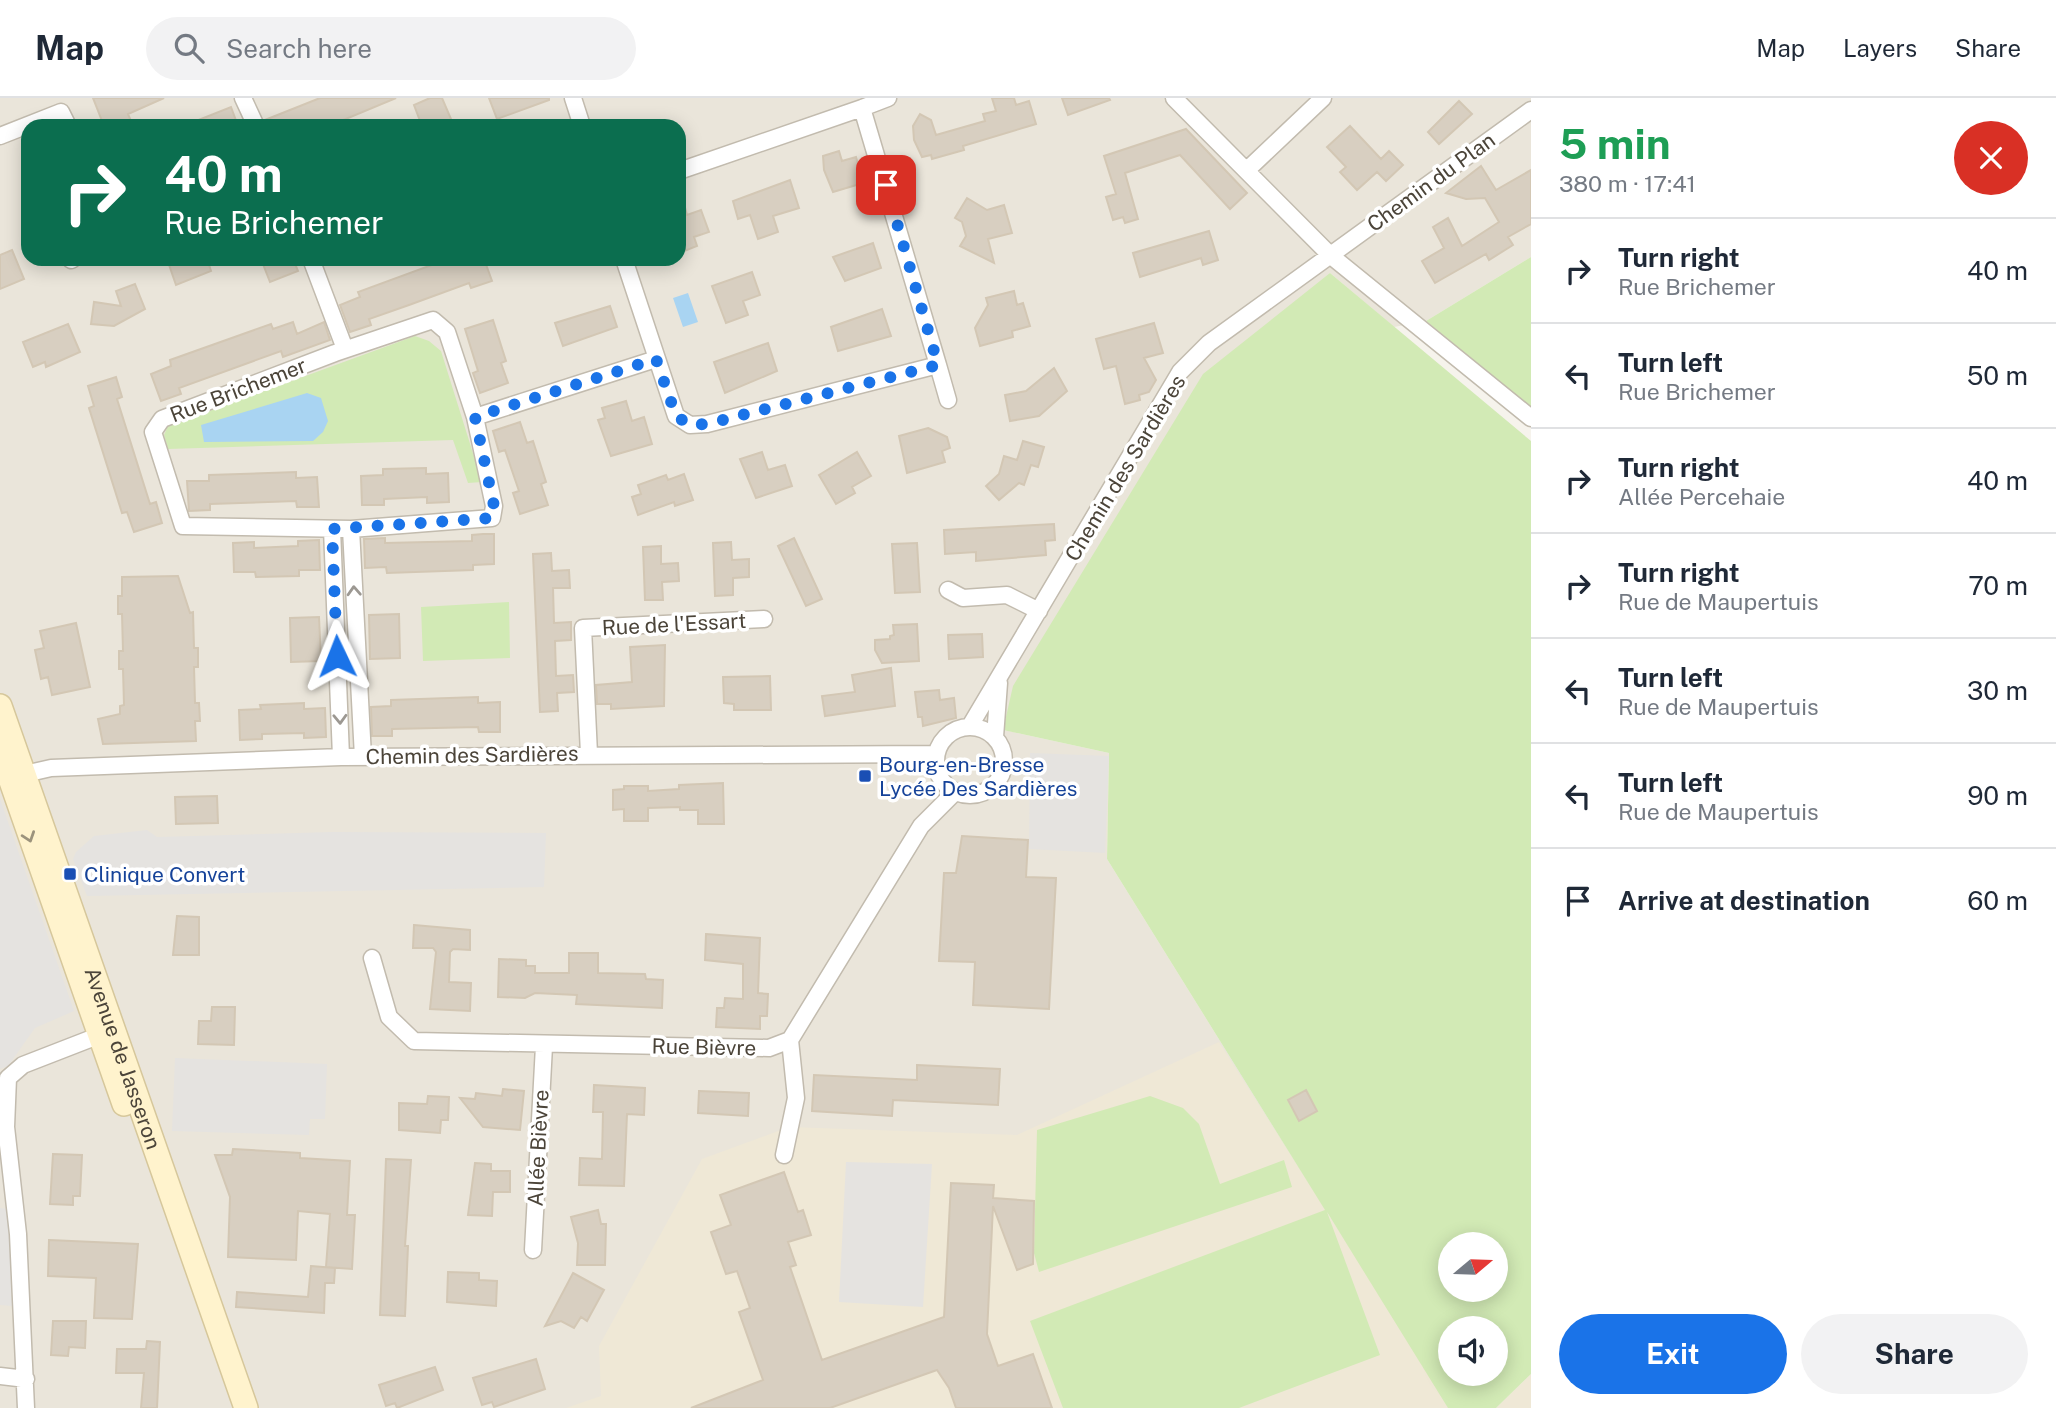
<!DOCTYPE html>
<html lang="en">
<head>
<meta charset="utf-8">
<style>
  :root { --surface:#fff; --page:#f2f2f3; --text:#1f2937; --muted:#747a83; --line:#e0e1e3; --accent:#1a73e8 }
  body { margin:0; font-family:"Public Sans",sans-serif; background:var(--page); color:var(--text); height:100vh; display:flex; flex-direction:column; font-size:26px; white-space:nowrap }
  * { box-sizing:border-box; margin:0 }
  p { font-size:23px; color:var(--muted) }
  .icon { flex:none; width:38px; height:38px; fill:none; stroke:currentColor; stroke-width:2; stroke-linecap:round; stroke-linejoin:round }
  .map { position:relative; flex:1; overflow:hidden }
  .panel { display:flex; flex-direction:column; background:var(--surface); width:525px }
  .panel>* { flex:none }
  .guide { position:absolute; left:21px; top:21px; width:665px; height:147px; border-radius:21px; box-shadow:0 4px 18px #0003; background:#0b6e4f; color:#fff; overflow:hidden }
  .needle { width:46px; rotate:71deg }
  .buttons { position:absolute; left:1438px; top:1134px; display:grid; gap:14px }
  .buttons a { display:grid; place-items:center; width:70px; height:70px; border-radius:50%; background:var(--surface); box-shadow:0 4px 18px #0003; font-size:35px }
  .pin { position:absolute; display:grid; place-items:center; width:60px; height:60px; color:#fff; margin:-30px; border-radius:14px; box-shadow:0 4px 10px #0006 }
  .me { position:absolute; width:77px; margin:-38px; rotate:358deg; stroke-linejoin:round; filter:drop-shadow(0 0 5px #0008) }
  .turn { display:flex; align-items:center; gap:24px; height:147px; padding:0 28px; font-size:32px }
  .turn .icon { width:91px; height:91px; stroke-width:2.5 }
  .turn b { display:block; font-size:49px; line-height:60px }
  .round { display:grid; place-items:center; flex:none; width:74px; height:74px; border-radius:37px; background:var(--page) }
  .overview { display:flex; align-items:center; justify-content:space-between; height:119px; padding:0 28px }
  h1 { font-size:42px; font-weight:700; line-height:52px; color:#1e9e55 }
  .cta { display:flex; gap:14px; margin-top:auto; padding:14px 28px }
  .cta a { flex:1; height:80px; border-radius:42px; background:var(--accent); color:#fff; font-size:28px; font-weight:700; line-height:80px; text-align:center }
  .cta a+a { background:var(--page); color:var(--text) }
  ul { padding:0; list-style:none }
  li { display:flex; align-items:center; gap:21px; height:105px; padding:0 28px; border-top:2px solid var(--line) }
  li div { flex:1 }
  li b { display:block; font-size:26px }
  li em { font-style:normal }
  header { display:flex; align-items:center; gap:42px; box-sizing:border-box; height:98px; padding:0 35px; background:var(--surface); border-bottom:2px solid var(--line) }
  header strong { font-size:33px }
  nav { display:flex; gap:38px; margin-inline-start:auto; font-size:24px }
  .search { width:490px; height:63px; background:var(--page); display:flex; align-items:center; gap:18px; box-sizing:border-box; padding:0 24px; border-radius:38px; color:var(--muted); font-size:26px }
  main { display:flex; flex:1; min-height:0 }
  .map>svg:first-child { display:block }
  .residential { fill:#eae5da; fill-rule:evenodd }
  .education { fill:#efe8d6 }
  .green { fill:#d2eab5; fill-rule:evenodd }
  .parking { fill:#e5e3e0 }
  .water { fill:#a9d4f2 }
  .building { fill:#d8cfc1; stroke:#d3c7b4; stroke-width:2 }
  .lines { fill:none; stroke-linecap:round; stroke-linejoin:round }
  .street-casing { stroke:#c2bbae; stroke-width:19 }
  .secondary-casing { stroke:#d6c79b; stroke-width:26 }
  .street { stroke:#fff; stroke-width:16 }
  .secondary { stroke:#fff3cd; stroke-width:23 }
  .oneway { stroke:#9c9892 }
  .oneway2 { stroke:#9c937c }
  .route { stroke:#1a73e8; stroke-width:12; stroke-dasharray:0 21.6 }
  .transit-dot { fill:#1a4fb4; stroke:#fff; stroke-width:2.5 }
  .labels { text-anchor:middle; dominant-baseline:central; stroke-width:7; stroke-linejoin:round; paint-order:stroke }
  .street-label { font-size:21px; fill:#4b4439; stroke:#fff }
  .transit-label { font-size:21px; fill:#164399; stroke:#fff; text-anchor:start }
</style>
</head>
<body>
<header>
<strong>Map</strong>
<div class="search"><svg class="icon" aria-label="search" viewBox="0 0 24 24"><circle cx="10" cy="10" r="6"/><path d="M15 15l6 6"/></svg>Search here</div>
<nav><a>Map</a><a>Layers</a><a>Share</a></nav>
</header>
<main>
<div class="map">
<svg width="1531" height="1310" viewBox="0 0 1531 1310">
  <rect width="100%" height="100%" fill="#f6f3ec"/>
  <path class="residential" d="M0,0H1531V159L1426,223L1394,229L1330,175L1004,632L1109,655L1107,761L1448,1310H0ZM28,28H679V161H28Z"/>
  <path class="education" d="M1219,944L1428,1273L1448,1310H566L601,1298L599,1248L702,1061L789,1029L1017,1037Z
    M1531,1276V1310H1496Z"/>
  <path class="green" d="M1531,159V310L1426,223Z
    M1330,175L1531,343V1276L1496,1310H1448L1327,1114L1380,1257L1239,1310H1063L1030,1223L1325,1112L1107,761L1109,655L1003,632L1013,588L1203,276ZM1451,1146H1496V1192H1451ZM1451,1230H1496V1276H1451Z
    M415,238L429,243L441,253L482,384L468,385L453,342L168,351L164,337L168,328Z
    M509,504L510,560L423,563L421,509Z
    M1150,998L1183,1010L1199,1026L1220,1086L1284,1062L1292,1089L1039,1174L1034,1155L1037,1032Z"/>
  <path class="parking" d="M1030,655L1109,658L1105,755L1029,751Z
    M0,701L74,913L35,930L8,968L0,971Z
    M147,732L157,739L332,734L546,735L544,789L87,798L73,761L76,754L94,738Z
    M175,960L327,966L325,1021H310L309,1037L172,1033Z
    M846,1064L932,1066L923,1209L839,1204Z
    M0,1110L8,1111L12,1208L0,1207Z"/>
  <path class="water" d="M688,195L698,224L683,229L673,200Z
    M307,295L321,300L328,323L323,334L313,343L204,344L201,327Z"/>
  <path class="building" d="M93,0H164L128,16L133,28H104Z
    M320,0H396L329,28H266L265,22Z
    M430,0H442L454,28H422L414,7Z
    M489,0H549V2L497,21Z
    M992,0H1014L1016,7L1029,3L1036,26L963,48L964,52L932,61L931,57L922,59L914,42L913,28L920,16L931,22L936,37L985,23L983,16L996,13Z
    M1062,0H1109L1110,2L1068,17Z
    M1459,3L1472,16L1439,46L1428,34Z
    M231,9L238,28H186V27Z
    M1350,28L1381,61L1389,53L1403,67L1386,83L1377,74L1357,92L1340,74L1346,69L1327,49Z
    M1186,31L1247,95L1230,111L1180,57L1125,75L1138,121L1125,125L1123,119L1113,122L1106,99L1116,96L1104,58Z
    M839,53L842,63L856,59L863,85L833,94L824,72L823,58Z
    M1481,68L1496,92L1531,72V126L1508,139L1513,147L1489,162L1486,156L1435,185L1422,163L1444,150L1433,129L1448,120L1462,148L1499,124L1485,100L1466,101L1446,95Z
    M790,82L799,110L773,118L778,134L758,141L750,117L738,121L733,103Z
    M967,100L987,112L1004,107L1012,135L988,141L994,165L960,148L966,138L962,124L955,120Z
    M683,102L687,117L701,112L709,134L694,139L697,148L682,154L679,144V103Z
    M1209,133L1218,162L1203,167L1201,160L1140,179L1133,155Z
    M873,145L881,170L845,183L833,159Z
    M12,152L24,181L0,191V157Z
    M167,161H207L211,173L176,187Z
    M261,161H293L298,173L270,184Z
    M448,161H484L492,183L471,190L469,185L409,207L369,221L371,227L350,234L340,207L360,199L358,194Z
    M752,174L760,197L743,203L748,217L726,225L712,188Z
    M135,186L145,211L114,228L91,226L94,204L121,208L116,193Z
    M1014,193L1017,207L1023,205L1030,228L1012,233L1013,239L980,248L975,230L988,207L986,200Z
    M610,208L617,229L563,248L555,225Z
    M882,211L891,238L838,253L831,229Z
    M493,222L506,263L501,265L508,285L480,295L473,275L478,273L465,231Z
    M293,224L297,236L324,224L330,242L283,259L281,253L179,290L181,296L161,303L151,276L171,268L170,262L271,226L273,231Z
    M1154,225L1163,255L1144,260L1156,282L1149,294L1139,297L1140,302L1125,306L1116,268L1104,271L1096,241Z
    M68,226L80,254L46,269L45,264L33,269L23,244Z
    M768,245L777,273L725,295L714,264Z
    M1054,270L1067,293L1039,318L1010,323L1005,297L1026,293Z
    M116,279L122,299L117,301L150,406L156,404L162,425L134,434L127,414L122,415L89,310L94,308L88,288Z
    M626,303L632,323L644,319L652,346L611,358L598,322L605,320L602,310Z
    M520,324L527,345L533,343L546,384L541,386L548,407L520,416L513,395L519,393L505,352L499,354L493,333Z
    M928,330L947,339L950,350L942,353L945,364L907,375L899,338Z
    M1023,343L1044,349L1038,369L1031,367L1024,387L1019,385L999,402L986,388L999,376L1004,358L1017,362Z
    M762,354L768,372L785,367L792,388L756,400L740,361Z
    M857,354L871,378L852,389L855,395L836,406L819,377Z
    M426,370V376L448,375L449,404L427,405V399L384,401V407H362L361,378L383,377V371Z
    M296,374V380L317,379L319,409H297L296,403L210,406V412L189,413L187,383H209V377Z
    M684,376L693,402L675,408L674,404L638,417L632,399L641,396L638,387L666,377L668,382Z
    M1054,426L1055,442L1045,443L1046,457L976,463V454L945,456L944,432Z
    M483,436H494V466L473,467V472L387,475L386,469L365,470L364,441L385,440V445L472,443V437Z
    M794,440L822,501L806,508L778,448Z
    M319,442L320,472H299V478L256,479L255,474H234L233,445L254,444V450L298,448V443Z
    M731,444L732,462L749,461V479L733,480V497L715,498L713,445Z
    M917,445L920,494L895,495L892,446Z
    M661,448V466L678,465L679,483L662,484L663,502H645L643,449Z
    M551,455L552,473L569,472L570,490H553L554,525L571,524V542L555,543L556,578L573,577L574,594L557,595L558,613L540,614L533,456Z
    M178,478L190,515L193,514L194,550H198V569H194L195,605H199L200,623H195L196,643L103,646L98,621L120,616V608L124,607L123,571H119V553H123L122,516H118V498H122V479Z
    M399,516L400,560L370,561L369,517Z
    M319,519L321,563L291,564L290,520Z
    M76,525L90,589L52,597L48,579L41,581L35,552L44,550L40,533Z
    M917,526L919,563L882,565L875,552V542L890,541V538L894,537L893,527Z
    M982,536L983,559L949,561L948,537Z
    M665,547L664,608L611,611V606H597L596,587L632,584L630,549Z
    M891,570L895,608L825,618L822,598L855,594L852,577Z
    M770,578L771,612H734V606L724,605L723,579Z
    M939,592L940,602L954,600L956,620L923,628L922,619H918L915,594Z
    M478,599V605L500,604V634H479L478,629L392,631V638H372L371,609L391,608V602Z
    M304,605V611L325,610L326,639L304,640V635L262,636V641L240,642L239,612L261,611L260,607Z
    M723,685L724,726H698V712H680V709L648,710V723H624V711L613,712V692L624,691V688H648V693L679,691V687Z
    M217,698L218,725L176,726L175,699Z
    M962,738L1028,742L1026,779L1056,780L1049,911L973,907L975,864L939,863L944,775H956Z
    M177,818L199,819V857H173Z
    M414,827L470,832V852L453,851L450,854L449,884L471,885L470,913L430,911L436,854L433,850H413Z
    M706,836L760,840L758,895L768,896L767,918H760V931L716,929L717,910H724L725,900L743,901V866L705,862Z
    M569,855H598V875L645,876L646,881L663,882L662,910L576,906L577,897L535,895L525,900L498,899L499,861L526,862V868H535V875H569Z
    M212,909H235L234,947L198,946L199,923H211Z
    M917,967L1000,971L998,1007L893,1002L892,1018L812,1013L814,977L917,982Z
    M594,987L645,990L644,1017L627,1016L624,1088L579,1087L580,1060L602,1061L603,1014H593Z
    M503,991L524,993L520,1032L483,1029L460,1000L475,1001L476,995L502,998Z
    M1306,992L1317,1013L1299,1023L1288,1002Z
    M699,993L749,995L748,1018L698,1015Z
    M428,998L449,999L448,1022H441L440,1035L399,1032V1005L427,1006Z
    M233,1051L300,1055V1060L350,1063L347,1117H355L352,1171L326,1169L330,1116L298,1113L296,1162L228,1159L230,1099L215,1057H232Z
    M53,1056L82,1057L80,1098H73V1107L50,1106Z
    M386,1061L411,1062L405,1148H408L405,1218L380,1217Z
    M475,1065L491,1066V1073H510V1094H493L492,1118L468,1117Z
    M784,1074L798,1114L803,1112L811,1137L788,1144L796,1167L790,1169L822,1262L944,1219L951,1085L994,1087L993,1100L1034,1103L1033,1166L1017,1172L993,1108L987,1236L998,1268L1033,1256L1052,1310H956L949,1290L937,1272L830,1310H691L763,1282L739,1214L750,1210L737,1173L726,1176L711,1134L731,1127L720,1097Z
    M598,1112L601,1126H606L605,1167H577L578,1145L571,1119Z
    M49,1142L138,1146L132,1221L94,1220L96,1180L48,1178Z
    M311,1168L335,1170L334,1185H325L324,1215L236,1209L237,1194L308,1199Z
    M448,1174L479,1175V1182L497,1183L496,1208L447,1204Z
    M573,1175L604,1192L587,1223L581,1219L574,1230L561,1223L545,1228Z
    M53,1223H86L85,1250L69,1249L68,1258L51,1257Z
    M147,1243L160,1244L157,1310H141L144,1275H116L117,1251H146Z
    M536,1261L545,1291L494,1309L492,1304L482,1307L473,1280Z
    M435,1269L443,1292L397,1310L395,1305L386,1308L379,1287Z"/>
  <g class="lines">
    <defs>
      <path id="street" d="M243,0L256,28
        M573,0L582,28
        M1174,0L1330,157L1531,320
        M862,10L888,0
        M0,38L61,14L68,28
        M1247,72L1323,0
        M311,161L345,251
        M624,161L676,318L690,327L707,326L938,267L862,10L679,73
        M71,162L73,161
        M433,222L447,234L475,319L494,408L492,420L351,431L183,428L153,334L162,321L335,255Z
        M938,267L948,302
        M475,319L656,261
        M332,431L341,659
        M351,431L363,659
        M948,492L963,500L1007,497L1039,513
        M970,628L1180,274L1209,245L1531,12
        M936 663a34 34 0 1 1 68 0a34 34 0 1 1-68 0Z
        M995,639L999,585
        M589,656L583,530L764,521
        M16,678L51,670L341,659L936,656
        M372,860L389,919L414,943L769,950L790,942L921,728L955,694
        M784,1057L796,1000L790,942
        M533,1152L544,948
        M0,1278L26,1281
        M26,1310L18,1136L6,1029L8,980L23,967L108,934"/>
      <g id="secondary">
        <path id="s1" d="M0,608L246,1310"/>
        <path d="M0,652L124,1006"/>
      </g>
    </defs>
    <use href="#street" class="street-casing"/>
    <use href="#secondary" class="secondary-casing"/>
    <use href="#street" class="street"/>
    <use href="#secondary" class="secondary"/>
  </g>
  <defs><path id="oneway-chevron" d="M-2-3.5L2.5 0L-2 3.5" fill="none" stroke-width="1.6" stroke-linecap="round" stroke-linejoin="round" transform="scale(1.75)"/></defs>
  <g class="oneway">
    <use href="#oneway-chevron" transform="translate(354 493) rotate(-93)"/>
    <use href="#oneway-chevron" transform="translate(340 621) rotate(88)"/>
  </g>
  <use class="oneway2" href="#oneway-chevron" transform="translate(29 739) rotate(71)"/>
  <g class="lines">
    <path class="route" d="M337,558L332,431L492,420L494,408L475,319L656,261L676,318L690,327L707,326L938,267L886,87"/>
  </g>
  <g class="transit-dot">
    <rect x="858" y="671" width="14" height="14" rx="3.5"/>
    <rect x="63" y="769" width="14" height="14" rx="3.5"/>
  </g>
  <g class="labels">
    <g class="street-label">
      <text transform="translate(1431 84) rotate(-36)">Chemin du Plan</text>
      <text transform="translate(238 292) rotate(-21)">Rue Brichemer</text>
      <text transform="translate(1125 370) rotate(-59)">Chemin des Sardières</text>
      <text transform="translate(674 526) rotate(-3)">Rue de l'Essart</text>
      <text transform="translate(472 657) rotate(-1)">Chemin des Sardières</text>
      <text transform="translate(704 949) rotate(1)">Rue Bièvre</text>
      <text stroke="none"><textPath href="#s1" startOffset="373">Avenue de Jasseron</textPath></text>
      <text transform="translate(538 1050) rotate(-87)">Allée Bièvre</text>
    </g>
    <g class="transit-label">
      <text x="879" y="666">Bourg-en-Bresse<tspan x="879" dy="24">Lycée Des Sardières</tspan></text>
      <text x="84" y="776">Clinique Convert</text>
    </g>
  </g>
</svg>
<div class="buttons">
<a><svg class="needle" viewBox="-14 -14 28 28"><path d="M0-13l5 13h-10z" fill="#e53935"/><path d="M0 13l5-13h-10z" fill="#747a83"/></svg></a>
<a><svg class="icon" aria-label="sound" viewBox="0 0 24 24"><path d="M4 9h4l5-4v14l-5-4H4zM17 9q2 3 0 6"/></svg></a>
</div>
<div class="pin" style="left:886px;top:87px;background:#d93025"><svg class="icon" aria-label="arrive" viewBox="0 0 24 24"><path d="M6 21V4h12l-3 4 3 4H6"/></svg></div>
<svg class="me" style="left:337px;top:558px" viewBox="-20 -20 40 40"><path d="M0-17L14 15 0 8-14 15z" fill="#1a73e8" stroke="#fff" stroke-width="4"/></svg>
<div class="guide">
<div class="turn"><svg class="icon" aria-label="right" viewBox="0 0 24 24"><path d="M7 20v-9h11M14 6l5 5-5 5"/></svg><div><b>40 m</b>Rue Brichemer</div></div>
</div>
</div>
<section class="panel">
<div class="overview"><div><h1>5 min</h1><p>380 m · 17:41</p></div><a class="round" style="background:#d93025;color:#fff"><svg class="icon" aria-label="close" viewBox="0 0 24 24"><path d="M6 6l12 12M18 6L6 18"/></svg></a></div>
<ul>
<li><svg class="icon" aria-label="right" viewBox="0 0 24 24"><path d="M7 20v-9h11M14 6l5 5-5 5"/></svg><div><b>Turn right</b><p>Rue Brichemer</p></div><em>40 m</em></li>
<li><svg class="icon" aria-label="left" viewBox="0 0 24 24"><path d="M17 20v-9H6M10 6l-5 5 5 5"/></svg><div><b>Turn left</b><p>Rue Brichemer</p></div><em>50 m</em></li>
<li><svg class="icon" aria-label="right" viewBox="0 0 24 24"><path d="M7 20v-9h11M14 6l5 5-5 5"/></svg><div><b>Turn right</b><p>Allée Percehaie</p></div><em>40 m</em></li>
<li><svg class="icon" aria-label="right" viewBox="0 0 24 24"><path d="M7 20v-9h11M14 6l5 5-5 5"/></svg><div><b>Turn right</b><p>Rue de Maupertuis</p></div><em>70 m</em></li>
<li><svg class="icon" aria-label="left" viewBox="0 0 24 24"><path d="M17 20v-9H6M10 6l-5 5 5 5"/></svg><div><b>Turn left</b><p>Rue de Maupertuis</p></div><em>30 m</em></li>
<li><svg class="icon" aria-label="left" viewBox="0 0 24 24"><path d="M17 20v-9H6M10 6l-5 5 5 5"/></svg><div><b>Turn left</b><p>Rue de Maupertuis</p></div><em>90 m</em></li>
<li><svg class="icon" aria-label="arrive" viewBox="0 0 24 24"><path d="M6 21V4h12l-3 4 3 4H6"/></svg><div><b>Arrive at destination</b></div><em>60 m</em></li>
</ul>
<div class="cta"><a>Exit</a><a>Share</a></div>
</section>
</main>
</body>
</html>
